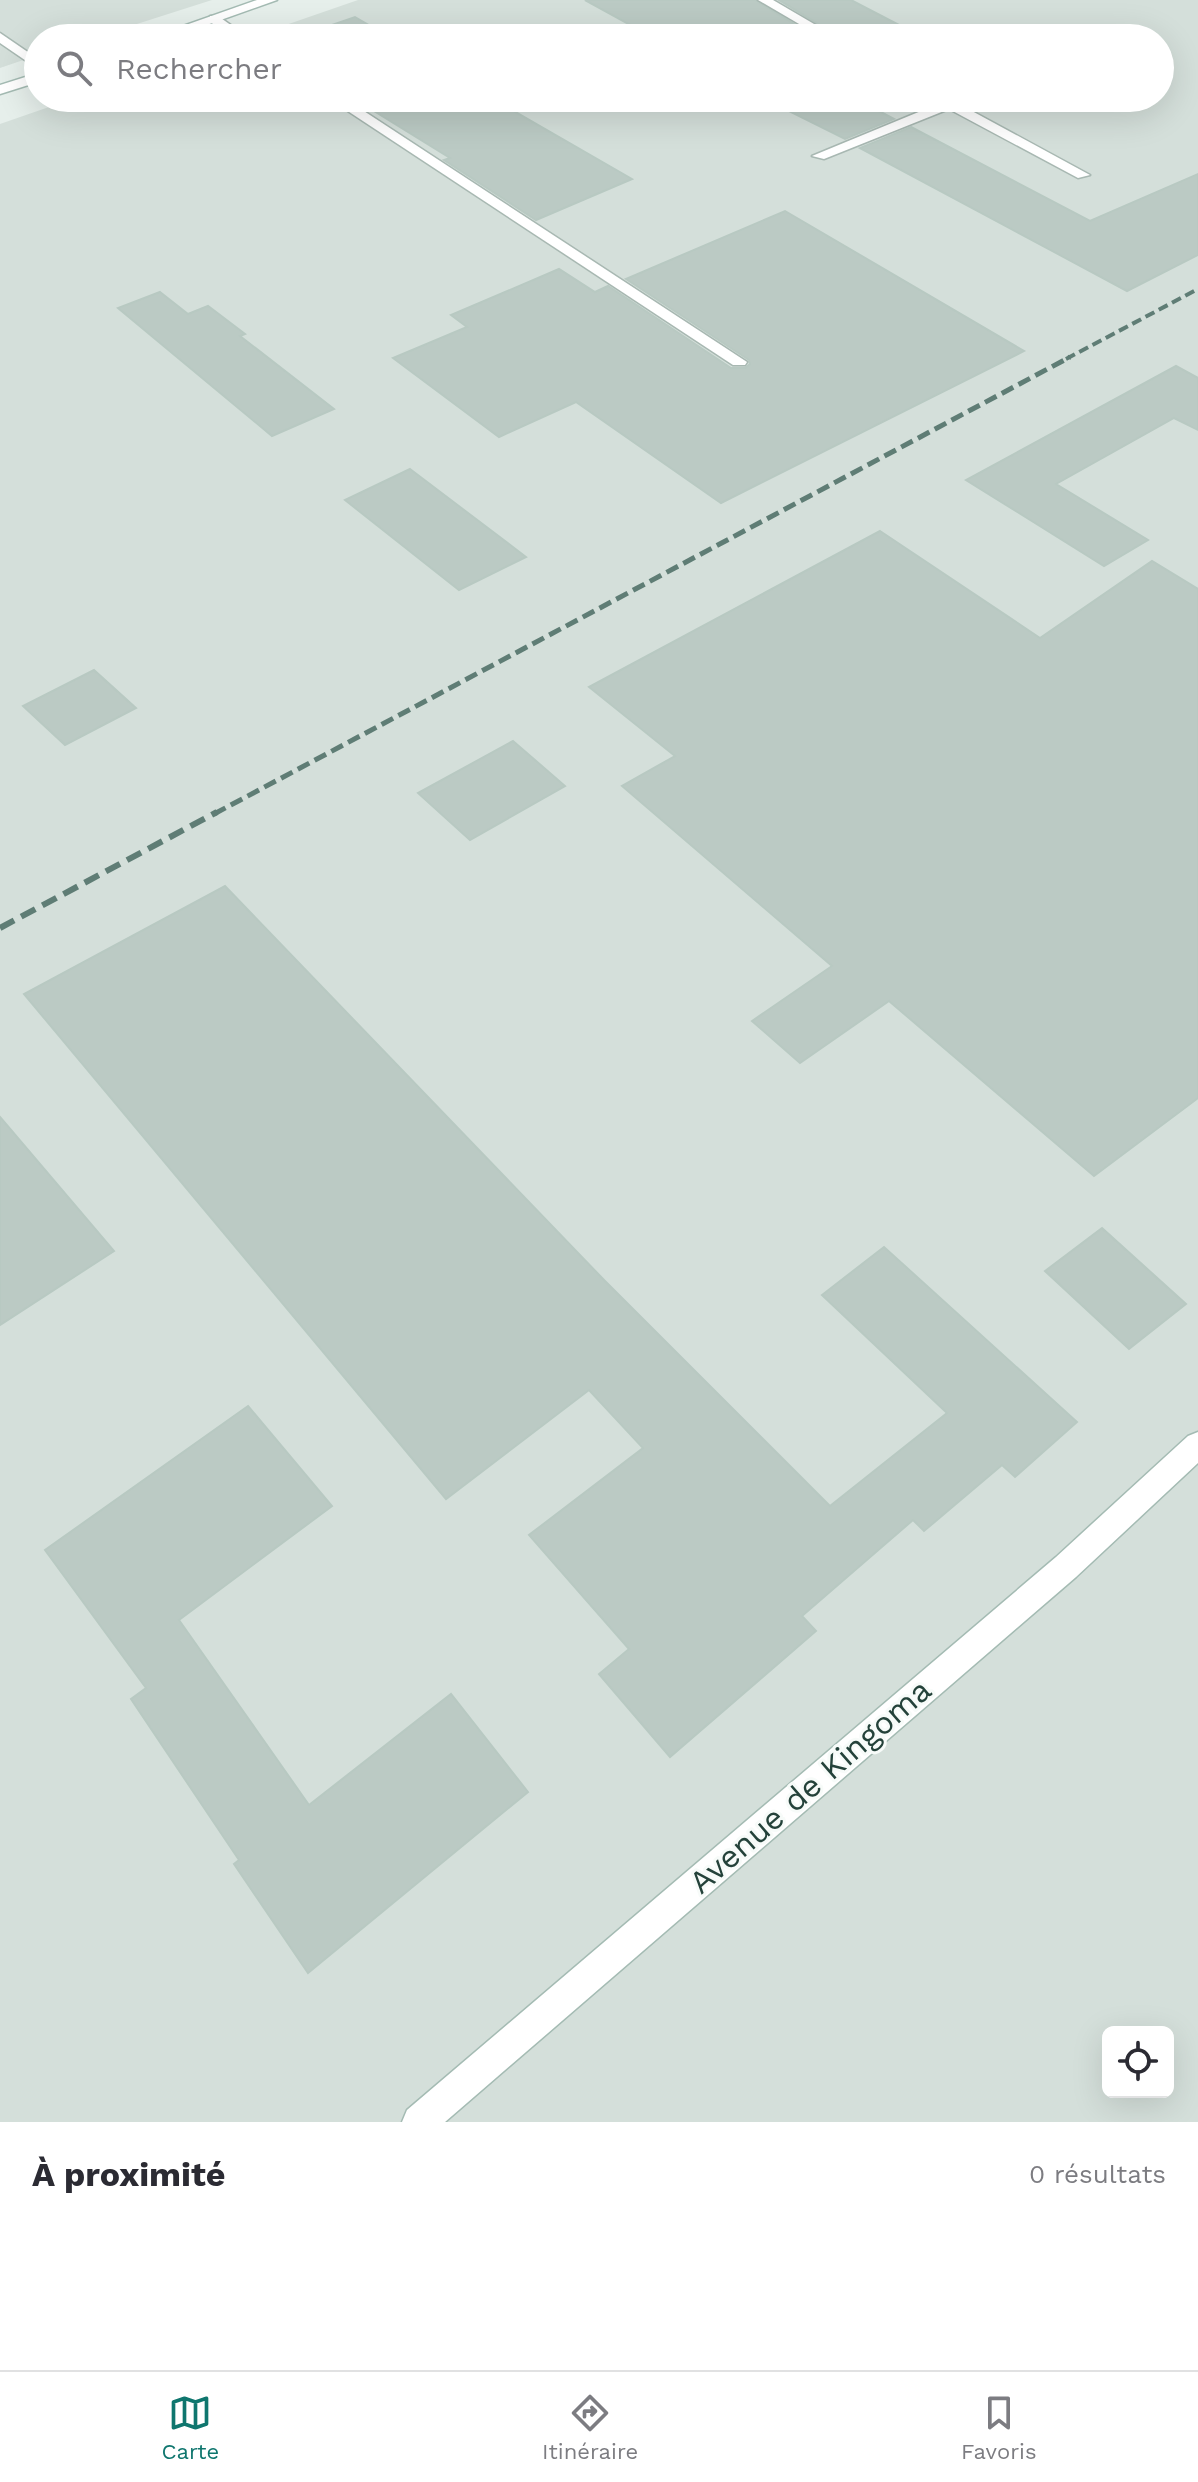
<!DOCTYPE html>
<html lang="fr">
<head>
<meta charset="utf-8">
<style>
  body { margin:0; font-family:"Work Sans",sans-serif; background:#f2f2f3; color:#2b2b33 }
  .controls { position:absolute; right:24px; bottom:24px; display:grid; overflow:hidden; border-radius:12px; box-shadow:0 8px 32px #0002 }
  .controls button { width:72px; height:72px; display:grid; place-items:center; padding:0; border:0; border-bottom:2px solid #e1e1e2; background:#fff; color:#2b2b33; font:40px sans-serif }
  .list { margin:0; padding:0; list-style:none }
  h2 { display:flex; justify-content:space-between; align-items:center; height:104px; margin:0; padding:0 32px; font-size:34px }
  h2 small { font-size:26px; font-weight:400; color:#7c7c81 }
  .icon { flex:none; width:44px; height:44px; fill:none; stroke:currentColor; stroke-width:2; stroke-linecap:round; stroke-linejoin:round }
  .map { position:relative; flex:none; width:1198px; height:2122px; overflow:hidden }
  .search { position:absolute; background:#fff; box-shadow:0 8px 32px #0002; left:24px; right:24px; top:24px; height:88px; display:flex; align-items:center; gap:20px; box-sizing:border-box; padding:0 28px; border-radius:44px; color:#7c7c81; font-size:30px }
  .sheet { height:248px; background:#fff }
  nav { display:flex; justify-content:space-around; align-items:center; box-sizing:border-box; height:112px; border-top:2px solid #e1e1e2; background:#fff; font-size:22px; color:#7c7c81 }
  nav a { display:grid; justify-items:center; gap:4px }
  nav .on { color:#0f766e }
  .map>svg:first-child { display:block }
</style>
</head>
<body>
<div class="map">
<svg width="1198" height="2122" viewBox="0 0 1198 2122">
  <rect width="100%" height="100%" fill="#e6efeb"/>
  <g fill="#d4dfda" fill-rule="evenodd">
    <polygon points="0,0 212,0 93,38 38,38 38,55 0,68"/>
    <path d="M358 0H1198V2122H0V124L75 98H1160V38H248ZM1108 2032H1168V2092H1108Z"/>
  </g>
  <g fill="#bbcac4" stroke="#b8c9c2" stroke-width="2">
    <polygon points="585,0 755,0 817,38 654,38"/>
    <polygon points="779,0 851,0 924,38 841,38"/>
    <polygon points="355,17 391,38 294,38"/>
    <polygon points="353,98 491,98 632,179 536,220 444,160 450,158"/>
    <polygon points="763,98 866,98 860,101 894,119 845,139"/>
    <polygon points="911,127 1090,221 1198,174 1198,255 1127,291 860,148"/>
    <polygon points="785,211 1024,351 721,503 576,402 499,437 393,358 467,327 451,315 559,269 595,292 608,286 731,368 745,368 750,364 749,360 626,279"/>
    <polygon points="160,292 188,314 208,306 245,334 240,336 334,409 272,436 118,308"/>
    <polygon points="1176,366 1198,378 1198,430 1174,418 1056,484 1148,540 1104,566 966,480"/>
    <polygon points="410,469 526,557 459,590 345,500"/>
    <polygon points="880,531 1040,638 1152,561 1198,589 1198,1098 1094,1176 889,1001 800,1063 752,1021 832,966 622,786 675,756 589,687"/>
    <polygon points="94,670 136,708 65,745 23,706"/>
    <polygon points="513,741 565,786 470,840 418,793"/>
    <polygon points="225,886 605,1281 830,1506 947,1413 822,1295 884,1247 1077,1422 1015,1477 1002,1465 924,1531 913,1520 802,1616 816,1631 670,1757 599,1674 629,1649 529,1535 643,1448 589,1390 446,1499 24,994"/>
    <polygon points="0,1117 114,1251 0,1325"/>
    <polygon points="1102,1228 1186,1304 1129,1349 1045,1271"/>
    <polygon points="248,1406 332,1506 179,1620 309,1805 451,1694 528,1792 308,1973 234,1864 239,1860 131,1699 146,1688 45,1550"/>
  </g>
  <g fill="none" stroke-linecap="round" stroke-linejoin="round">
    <defs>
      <g id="lane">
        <polygon points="758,0 773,0 838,38 823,38"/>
        <polygon points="210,16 218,16 249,38 234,38 210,22"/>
        <polygon points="0,33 38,59 38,69 0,43"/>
        <polygon points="328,98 344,98 747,362 745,365 733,365"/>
        <polygon points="931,98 948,98 1090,175 1078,178 949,109 824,159 812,156 938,104"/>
      </g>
      <g id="secondary">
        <polygon points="257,0 277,0 170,38 149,38"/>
        <polygon points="38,73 38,82 0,94 0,85"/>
        <polygon points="1198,1432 1198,1463 1076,1577 445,2122 402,2122 407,2110 1056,1557 1188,1436"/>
      </g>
    </defs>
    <use href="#lane" stroke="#a8b8b2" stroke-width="3"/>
    <use href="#secondary" stroke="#a4bbb3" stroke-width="3"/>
    <use href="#lane" fill="#fff" fill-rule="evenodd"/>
    <use href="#secondary" fill="#fff" fill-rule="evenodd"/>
    <polyline stroke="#5f7d75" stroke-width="4" stroke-dasharray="10 5" stroke-linecap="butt" points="1066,359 1198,289"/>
    <polyline stroke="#5f7d75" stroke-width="5" stroke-dasharray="13 6" stroke-linecap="butt" points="214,814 1070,357"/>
    <polyline stroke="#5f7d75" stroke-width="6" stroke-dasharray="16 8" stroke-linecap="butt" points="0,928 217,812"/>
  </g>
  <g text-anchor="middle" stroke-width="6" stroke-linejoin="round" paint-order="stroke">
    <g font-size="32" fill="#24423a" stroke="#f7fbf9">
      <text transform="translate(810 1786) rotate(-41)" y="11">Avenue de Kingoma</text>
    </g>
  </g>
</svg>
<div class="controls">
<button><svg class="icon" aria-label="locate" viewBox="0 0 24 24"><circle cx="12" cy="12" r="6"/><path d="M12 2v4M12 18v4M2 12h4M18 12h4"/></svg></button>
</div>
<div class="search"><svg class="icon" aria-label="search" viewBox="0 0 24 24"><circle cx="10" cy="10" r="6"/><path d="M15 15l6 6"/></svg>Rechercher</div>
</div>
<section class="sheet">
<h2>À proximité<small>0 résultats</small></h2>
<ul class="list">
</ul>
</section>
<nav>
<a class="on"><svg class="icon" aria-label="map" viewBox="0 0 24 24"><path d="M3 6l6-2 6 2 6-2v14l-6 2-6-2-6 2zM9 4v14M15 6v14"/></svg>Carte</a>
<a><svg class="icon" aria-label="directions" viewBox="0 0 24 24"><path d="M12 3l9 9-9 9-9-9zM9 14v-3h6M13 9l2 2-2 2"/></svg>Itinéraire</a>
<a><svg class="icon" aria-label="saved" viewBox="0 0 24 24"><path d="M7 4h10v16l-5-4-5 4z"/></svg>Favoris</a>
</nav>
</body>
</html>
